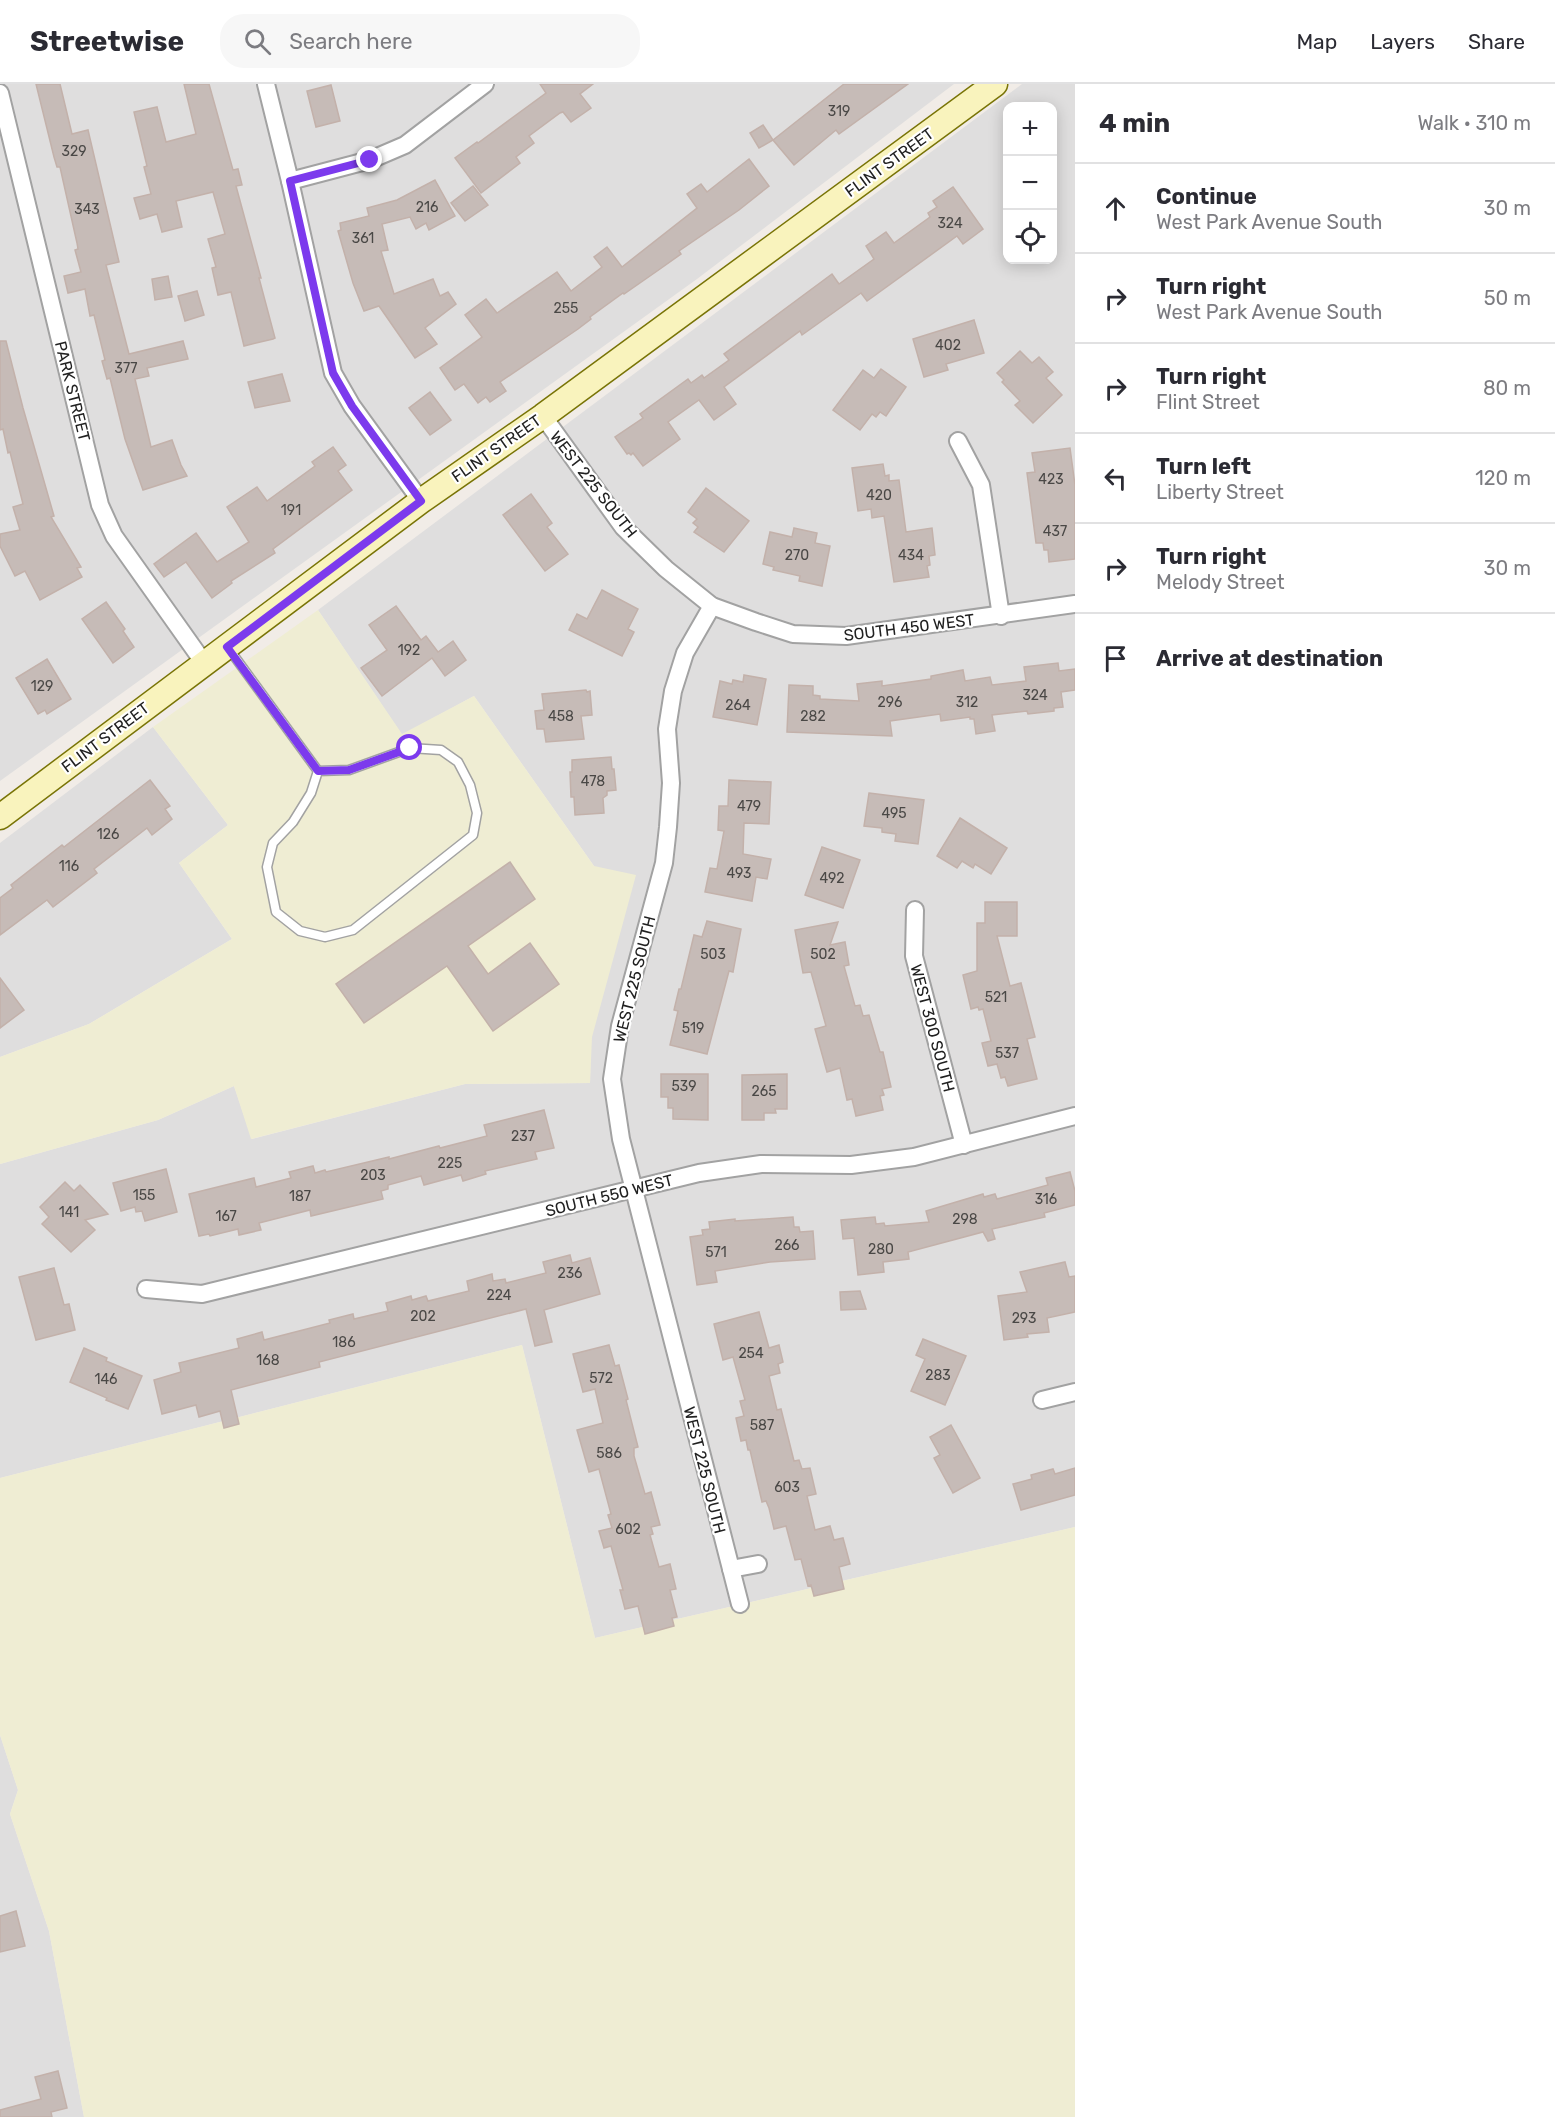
<!DOCTYPE html>
<html lang="en">
<head>
<meta charset="utf-8">
<style>
  body { margin:0; font-family:Rubik,sans-serif; background:#f7f7f7; color:#2b2b33 }
  .controls { position:absolute; right:18px; top:18px; display:grid; overflow:hidden; border-radius:12px; box-shadow:0 3px 15px #0003 }
  .controls button { width:54px; height:54px; display:grid; place-items:center; padding:0; border:0; border-bottom:2px solid #e1e1e2; background:#fff; color:#2b2b33; font:30px sans-serif }
  .stop { position:absolute; width:18px; height:18px; margin:-14px; border:4px solid #7c3aed; border-radius:50%; background:#fff }
  .stop.end { background:#7c3aed; border-color:#fff; box-shadow:0 2px 6px #0008 }
  .list { margin:0; padding:0; list-style:none }
  h2 { display:flex; justify-content:space-between; align-items:center; height:78px; margin:0; padding:0 24px; font-size:26px }
  h2 small { font-size:20px; font-weight:400; color:#7c7c81 }
  .list li { display:grid; grid-template-columns:39px 1fr auto; gap:18px; align-items:center; box-sizing:border-box; height:90px; padding:0 24px; border-top:2px solid #e1e1e2 }
  .list b { display:block; font-size:22px; white-space:nowrap }
  .list p { margin:0; font-size:20px; white-space:nowrap; color:#7c7c81 }
  .list em { font-size:20px; font-style:normal; color:#7c7c81 }
  .icon { flex:none; width:33px; height:33px; fill:none; stroke:currentColor; stroke-width:2; stroke-linecap:round; stroke-linejoin:round }
  .map { position:relative; flex:none; width:1075px; height:2033px; overflow:hidden }
  header { display:flex; align-items:center; gap:36px; box-sizing:border-box; height:84px; padding:0 30px; background:#fff; border-bottom:2px solid #e1e1e2 }
  header strong { font-size:28px }
  nav { display:flex; gap:33px; margin-inline-start:auto; font-size:21px }
  .search { width:420px; height:54px; background:#f7f7f7; display:flex; align-items:center; gap:15px; box-sizing:border-box; padding:0 21px; border-radius:24px; color:#7c7c81; font-size:22px }
  main { display:flex }
  aside { flex:1; background:#fff }
  .map>svg:first-child { display:block }
</style>
</head>
<body>
<header>
<strong>Streetwise</strong>
<div class="search"><svg class="icon" aria-label="search" viewBox="0 0 24 24"><circle cx="10" cy="10" r="6"/><path d="M15 15l6 6"/></svg>Search here</div>
<nav><a>Map</a><a>Layers</a><a>Share</a></nav>
</header>
<main>
<div class="map">
<svg width="1075" height="2033" viewBox="0 0 1075 2033">
  <rect width="100%" height="100%" fill="#f1ece7"/>
  <g fill="#dfdede" fill-rule="evenodd">
    <polygon points="0,0 954,0 697,195 0,697"/>
    <path d="M1022 0H1075V1443L595 1554 522 1261 0 1394V1080L158 1036 234 1002 252 1055 465 1000 590 999 594 782 474 612 402 651 318 526ZM1008 22H1052V176H1008Z"/>
    <polygon points="153,643 228,741 179,779 232,855 89,940 0,973 0,759"/>
    <polygon points="0,1651 18,1706 10,1730 49,1847 84,2033 0,2033"/>
  </g>
  <g fill="#efedd3">
    <polygon points="318,526 402,650 474,612 594,782 636,791 592,953 590,999 465,1000 251,1055 234,1002 158,1036 0,1080 0,973 89,940 232,855 179,779 228,741 153,643"/>
    <polygon points="522,1261 595,1554 1075,1443 1075,2033 84,2033 49,1847 10,1730 18,1706 0,1651 0,1394"/>
  </g>
  <g fill="#c6bbb7" stroke="#c3b1aa" stroke-width="1.5">
    <polygon points="36,0 60,0 72,50 88,46 119,178 106,181 129,270 183,257 188,275 147,284 149,292 135,295 151,363 172,356 181,381 187,392 143,406 125,355 110,294 107,295 102,277 105,276 94,231 90,232 85,205 68,209 64,192 81,188 75,166 78,165 77,159 60,83 57,83 54,73"/>
    <polygon points="184,0 209,0 233,86 238,85 242,101 236,102 261,194 259,194 275,254 273,255 244,262 231,208 218,211 212,184 216,183 208,155 225,150 213,108 176,117 182,143 162,148 157,130 140,135 134,114 151,110 144,83 147,82 134,28 157,23 166,58 196,50"/>
    <polygon points="540,0 593,0 580,10 591,24 571,38 563,28 560,29 529,52 534,59 516,73 520,79 481,109 455,74 477,58 478,59 546,9"/>
    <polygon points="844,0 908,0 839,50 836,46 794,81 773,56"/>
    <polygon points="331,1 340,37 316,43 307,7"/>
    <polygon points="763,41 773,56 759,64 750,49"/>
    <polygon points="749,75 769,102 739,126 679,167 681,170 660,185 624,210 623,209 590,233 591,235 578,245 500,298 506,307 490,318 486,313 478,319 464,300 455,306 440,284 482,253 465,231 486,215 497,229 557,188 571,207 602,183 594,173 607,163 622,183 697,124 687,110 701,100 707,108"/>
    <polygon points="435,96 455,132 429,146 426,139 416,145 410,133 382,140 388,166 381,167 394,210 433,195 440,212 448,208 456,220 425,244 437,260 415,274 379,222 364,227 353,199 338,147 341,146 340,139 369,132 367,124 397,116"/>
    <polygon points="473,102 488,121 465,137 451,119"/>
    <polygon points="953,103 983,145 963,160 957,152 867,217 861,209 802,251 800,247 724,303 736,320 714,336 699,316 668,338 680,355 643,382 633,369 631,371 629,369 627,370 615,353 643,334 640,330 688,295 691,299 702,291 704,294 729,276 724,270 832,190 839,200 874,175 866,162 886,148 894,159 930,133 928,129 937,123 933,117"/>
    <polygon points="168,192 172,213 155,216 152,195"/>
    <polygon points="197,207 204,231 185,237 178,212"/>
    <polygon points="974,236 984,269 946,280 948,286 924,293 913,255"/>
    <polygon points="0,257 6,257 23,324 54,432 51,433 81,483 77,484 82,493 40,516 25,487 15,492 0,462 0,450 20,446 13,423 23,420 10,368 8,369 3,345 0,346"/>
    <polygon points="1020,267 1032,279 1039,273 1053,288 1046,294 1062,311 1033,339 1015,321 1020,317 1002,298 1004,296 997,289"/>
    <polygon points="881,285 906,303 886,332 880,328 876,333 872,330 860,346 833,326 863,286 874,294"/>
    <polygon points="282,290 290,317 255,324 248,298"/>
    <polygon points="430,308 451,336 430,351 409,324"/>
    <polygon points="333,363 346,381 338,387 352,406 273,465 275,469 231,497 232,499 212,514 186,478 164,493 154,480 196,449 217,478 249,458 227,423 257,403 267,417 315,382 312,378"/>
    <polygon points="1070,364 1075,401 1075,475 1049,478 1048,466 1044,466 1043,459 1036,459 1027,389 1035,388 1032,369"/>
    <polygon points="883,380 885,392 889,391 889,397 899,396 906,448 932,444 935,471 929,472 930,481 927,482 929,493 894,498 884,432 872,434 871,425 858,427 852,384"/>
    <polygon points="706,404 749,437 724,468 694,448 698,443 693,439 697,435 688,428"/>
    <polygon points="531,410 552,439 547,443 568,470 545,487 503,431"/>
    <polygon points="794,444 817,449 815,459 830,462 822,502 799,497 800,492 773,486 774,483 763,480 770,448 792,453"/>
    <polygon points="602,506 638,525 628,545 634,548 622,572 569,546 577,530 587,535"/>
    <polygon points="106,518 125,545 123,547 134,563 113,579 82,535"/>
    <polygon points="396,522 421,556 426,552 438,568 453,557 466,576 445,592 432,574 382,612 361,584 387,566 369,541"/>
    <polygon points="47,575 71,615 47,630 45,626 38,630 16,594"/>
    <polygon points="1058,579 1059,587 1075,585 1075,606 1061,608 1063,623 1054,624 1054,627 1028,630 1027,627 992,631 995,647 976,650 974,635 970,635 970,633 941,637 940,630 890,637 892,652 787,648 789,601 813,602 813,611 820,612 820,615 859,617 857,600 882,597 882,602 931,595 931,592 963,586 965,597 990,593 992,601 1026,597 1024,583"/>
    <polygon points="744,591 766,595 757,641 713,633 720,597 732,600 733,596 743,598"/>
    <polygon points="586,606 587,608 590,607 592,631 581,632 584,655 546,658 544,645 537,645 535,627 544,626 542,610"/>
    <polygon points="611,673 612,685 614,685 616,706 607,707 607,711 603,714 604,729 575,731 574,713 571,713 570,688 572,688 572,676"/>
    <polygon points="150,696 170,722 165,725 172,735 152,751 147,744 94,785 97,789 53,823 47,816 0,851 0,814 13,804 11,801 62,761 64,763"/>
    <polygon points="729,696 771,698 769,740 744,739 743,770 771,775 767,795 756,793 752,817 705,808 710,784 717,785 724,747 718,746 719,722 728,722"/>
    <polygon points="869,709 924,716 918,760 895,757 896,750 882,748 882,744 864,742"/>
    <polygon points="960,734 1007,764 991,790 975,780 973,784 962,777 957,784 937,772"/>
    <polygon points="822,763 860,776 843,824 805,811"/>
    <polygon points="510,778 535,815 468,862 488,890 530,859 559,900 493,947 447,882 364,939 336,900"/>
    <polygon points="985,818 1017,818 1017,852 997,852 1010,902 1021,899 1035,953 1027,955 1037,995 1008,1002 1005,993 1001,994 997,980 988,982 982,959 991,957 983,925 979,926 978,923 971,925 963,891 977,887 977,839 985,839"/>
    <polygon points="707,837 741,845 733,888 729,887 707,970 670,961 678,927 674,926 679,905 681,905 694,851 702,853"/>
    <polygon points="838,838 830,861 845,858 849,881 844,882 855,922 860,921 863,932 869,931 880,968 883,968 891,1003 882,1005 884,1011 880,1012 883,1026 856,1032 852,1015 847,1016 840,984 827,988 815,945 826,942 811,888 803,889 795,846"/>
    <polygon points="0,894 24,926 0,944"/>
    <polygon points="661,990 708,990 708,1036 673,1035 673,1024 668,1024 668,1013 661,1013"/>
    <polygon points="787,990 787,1025 775,1025 776,1029 764,1029 764,1036 742,1036 742,991"/>
    <polygon points="544,1026 554,1064 535,1068 537,1075 485,1087 486,1090 463,1097 461,1091 424,1101 421,1092 388,1101 388,1105 381,1107 383,1115 311,1132 310,1126 259,1139 261,1146 239,1151 238,1145 210,1152 209,1150 199,1152 189,1110 254,1094 256,1103 291,1094 289,1088 313,1082 315,1089 325,1086 326,1088 389,1073 389,1075 439,1062 440,1064 487,1052 484,1041"/>
    <polygon points="166,1085 177,1128 145,1137 142,1127 136,1128 135,1123 121,1127 113,1099"/>
    <polygon points="1070,1088 1075,1107 1075,1121 1044,1129 1045,1133 992,1145 995,1155 988,1157 983,1148 908,1168 909,1175 883,1178 884,1188 858,1191 854,1154 843,1155 841,1136 875,1133 876,1140 884,1139 885,1142 929,1138 926,1127 983,1110 984,1113 995,1110 997,1115 1048,1101 1046,1094"/>
    <polygon points="65,1098 74,1107 80,1101 108,1130 85,1136 95,1146 71,1168 42,1140 49,1133 40,1123"/>
    <polygon points="793,1133 794,1143 799,1143 800,1148 813,1147 815,1175 770,1178 715,1187 717,1198 697,1201 690,1153 703,1151 702,1146 710,1145 709,1138 735,1135 735,1137"/>
    <polygon points="570,1171 572,1179 590,1174 600,1210 544,1226 552,1258 535,1262 526,1225 319,1278 320,1283 231,1306 239,1340 224,1344 220,1327 199,1333 196,1321 162,1330 154,1296 181,1288 179,1279 239,1264 237,1255 262,1248 264,1256 330,1239 329,1236 353,1230 354,1235 388,1227 386,1219 411,1212 412,1216 426,1212 428,1217 469,1207 467,1197 492,1190 493,1197 505,1195 506,1199 546,1189 543,1178"/>
    <polygon points="1065,1178 1069,1193 1075,1192 1075,1228 1047,1234 1049,1248 1027,1250 1028,1253 1004,1256 998,1212 1027,1208 1020,1188"/>
    <polygon points="54,1184 64,1221 69,1220 75,1246 36,1256 19,1193"/>
    <polygon points="860,1207 866,1225 841,1226 840,1208"/>
    <polygon points="759,1228 769,1264 779,1261 783,1278 778,1280 780,1289 769,1292 777,1326 781,1325 794,1377 799,1376 802,1385 810,1384 816,1410 807,1412 815,1446 830,1442 834,1456 843,1454 850,1480 839,1483 844,1505 814,1512 811,1501 808,1502 801,1475 795,1476 786,1442 774,1445 769,1424 766,1417 762,1418 750,1366 748,1366 746,1356 741,1357 736,1334 744,1332 740,1317 745,1316 733,1273 723,1276 714,1240"/>
    <polygon points="923,1255 966,1272 945,1321 911,1307 925,1275 916,1271"/>
    <polygon points="609,1261 615,1282 619,1281 628,1315 626,1316 638,1363 634,1364 634,1372 645,1410 651,1408 660,1441 651,1443 653,1450 650,1451 659,1483 670,1480 676,1505 670,1506 677,1533 672,1534 674,1542 645,1550 638,1522 625,1525 620,1506 623,1506 611,1462 604,1464 599,1447 612,1444 608,1431 611,1430 599,1385 589,1388 577,1346 603,1339 595,1305 583,1308 573,1270"/>
    <polygon points="84,1264 107,1274 106,1277 142,1292 128,1325 106,1316 107,1314 70,1298"/>
    <polygon points="951,1341 980,1394 953,1409 934,1374 940,1371 930,1353"/>
    <polygon points="1075,1384 1075,1411 1021,1426 1013,1400 1032,1395 1031,1391 1053,1385 1055,1390"/>
    <polygon points="16,1827 25,1862 0,1868 0,1832"/>
    <polygon points="58,1987 67,2024 51,2028 52,2033 0,2033 0,2026 41,2015 35,1993"/>
  </g>
  <g fill="none" stroke-linecap="round" stroke-linejoin="round">
    <defs>
      <polyline id="lane" points="229,565 318,687 311,709 293,738 273,759 267,783 276,828 300,847 325,853 353,846 473,751 477,729 470,701 458,678 441,666 410,664 349,686 318,687"/>
      <g id="street">
        <polyline points="266,0 290,97 333,289 352,322 421,417"/>
        <polyline points="0,9 100,421 114,452 204,579"/>
        <polyline points="290,97 370,76 405,61 485,0"/>
        <polyline points="543,332 623,443 666,485 712,522 756,538 793,550 846,552 1075,520"/>
        <polyline points="958,357 981,401 1001,532"/>
        <polyline points="712,522 685,569 673,607 667,645 671,699 668,743 664,779 620,942 612,995 621,1055 740,1520"/>
        <polyline points="915,826 914,872 964,1061"/>
        <polyline points="146,1205 202,1210 699,1089 761,1080 851,1081 914,1073 1075,1032"/>
        <polyline points="1042,1316 1075,1308"/>
        <polyline points="731,1485 758,1480"/>
      </g>
      <polyline id="secondary" points="0,733 421,417 543,332 995,0"/>
    </defs>
    <use href="#lane" stroke="#a2a2a2" stroke-width="11"/>
    <use href="#street" stroke="#a2a2a2" stroke-width="20"/>
    <use href="#secondary" stroke="#797406" stroke-width="27"/>
    <use href="#lane" stroke="#fff" stroke-width="8"/>
    <use href="#street" stroke="#fff" stroke-width="16"/>
    <use href="#secondary" stroke="#f9f3bd" stroke-width="24"/>
  </g>
  <g fill="none" stroke-linecap="round" stroke-linejoin="round">
    <polyline stroke="#7c3aed" stroke-width="8" points="370,76 290,97 333,289 352,322 421,417 227,563 318,687 349,686 410,664"/>
  </g>
  <g text-anchor="middle" stroke-width="4.5" stroke-linejoin="round" paint-order="stroke">
    <g font-size="14" fill="#4a4846">
      <text x="839" y="32">319</text>
      <text x="74" y="72">329</text>
      <text x="427" y="128">216</text>
      <text x="87" y="130">343</text>
      <text x="950" y="144">324</text>
      <text x="363" y="159">361</text>
      <text x="566" y="229">255</text>
      <text x="948" y="266">402</text>
      <text x="126" y="289">377</text>
      <text x="1051" y="400">423</text>
      <text x="879" y="416">420</text>
      <text x="291" y="431">191</text>
      <text x="1055" y="452">437</text>
      <text x="797" y="476">270</text>
      <text x="911" y="476">434</text>
      <text x="409" y="571">192</text>
      <text x="42" y="607">129</text>
      <text x="1035" y="616">324</text>
      <text x="890" y="623">296</text>
      <text x="967" y="623">312</text>
      <text x="738" y="626">264</text>
      <text x="561" y="637">458</text>
      <text x="813" y="637">282</text>
      <text x="593" y="702">478</text>
      <text x="749" y="727">479</text>
      <text x="894" y="734">495</text>
      <text x="108" y="755">126</text>
      <text x="69" y="787">116</text>
      <text x="739" y="794">493</text>
      <text x="832" y="799">492</text>
      <text x="713" y="875">503</text>
      <text x="823" y="875">502</text>
      <text x="996" y="918">521</text>
      <text x="693" y="949">519</text>
      <text x="1007" y="974">537</text>
      <text x="684" y="1007">539</text>
      <text x="764" y="1012">265</text>
      <text x="523" y="1057">237</text>
      <text x="450" y="1084">225</text>
      <text x="373" y="1096">203</text>
      <text x="144" y="1116">155</text>
      <text x="300" y="1117">187</text>
      <text x="1046" y="1120">316</text>
      <text x="69" y="1133">141</text>
      <text x="226" y="1137">167</text>
      <text x="965" y="1140">298</text>
      <text x="787" y="1166">266</text>
      <text x="881" y="1170">280</text>
      <text x="716" y="1173">571</text>
      <text x="570" y="1194">236</text>
      <text x="499" y="1216">224</text>
      <text x="423" y="1237">202</text>
      <text x="1024" y="1239">293</text>
      <text x="344" y="1263">186</text>
      <text x="751" y="1274">254</text>
      <text x="268" y="1281">168</text>
      <text x="938" y="1296">283</text>
      <text x="601" y="1299">572</text>
      <text x="106" y="1300">146</text>
      <text x="762" y="1346">587</text>
      <text x="609" y="1374">586</text>
      <text x="787" y="1408">603</text>
      <text x="628" y="1450">602</text>
    </g>
    <g font-size="16" fill="#212121" stroke="#fff">
      <text transform="translate(889 78) rotate(-36)" y="6">FLINT STREET</text>
      <text transform="translate(73 307) rotate(76)" y="6">PARK STREET</text>
      <text transform="translate(496 364) rotate(-35)" y="6">FLINT STREET</text>
      <text transform="translate(594 400) rotate(52)" y="6">WEST 225 SOUTH</text>
      <text transform="translate(909 543) rotate(-7)" y="6">SOUTH 450 WEST</text>
      <text transform="translate(105 653) rotate(-37)" y="6">FLINT STREET</text>
      <text transform="translate(634 895) rotate(-76)" y="6">WEST 225 SOUTH</text>
      <text transform="translate(933 944) rotate(75)" y="6">WEST 300 SOUTH</text>
      <text transform="translate(609 1111) rotate(-14)" y="6">SOUTH 550 WEST</text>
      <text transform="translate(705 1386) rotate(76)" y="6">WEST 225 SOUTH</text>
    </g>
  </g>
</svg>
<div class="controls">
<button>+</button>
<button>−</button>
<button><svg class="icon" aria-label="locate" viewBox="0 0 24 24"><circle cx="12" cy="12" r="6"/><path d="M12 2v4M12 18v4M2 12h4M18 12h4"/></svg></button>
</div>
<div class="stop" style="left:410px;top:664px"></div>
<div class="stop end" style="left:370px;top:76px"></div>
</div>
<aside>
<h2>4 min<small>Walk · 310 m</small></h2>
<ul class="list">
<li><svg class="icon" aria-label="ahead" viewBox="0 0 24 24"><path d="M12 20V5M6 11l6-6 6 6"/></svg><div><b>Continue</b><p>West Park Avenue South</p></div><em>30 m</em></li>
<li><svg class="icon" aria-label="right" viewBox="0 0 24 24"><path d="M7 20v-9h11M14 6l5 5-5 5"/></svg><div><b>Turn right</b><p>West Park Avenue South</p></div><em>50 m</em></li>
<li><svg class="icon" aria-label="right" viewBox="0 0 24 24"><path d="M7 20v-9h11M14 6l5 5-5 5"/></svg><div><b>Turn right</b><p>Flint Street</p></div><em>80 m</em></li>
<li><svg class="icon" aria-label="left" viewBox="0 0 24 24"><path d="M17 20v-9H6M10 6l-5 5 5 5"/></svg><div><b>Turn left</b><p>Liberty Street</p></div><em>120 m</em></li>
<li><svg class="icon" aria-label="right" viewBox="0 0 24 24"><path d="M7 20v-9h11M14 6l5 5-5 5"/></svg><div><b>Turn right</b><p>Melody Street</p></div><em>30 m</em></li>
<li><svg class="icon" aria-label="arrive" viewBox="0 0 24 24"><path d="M6 21V4h12l-3 4 3 4H6"/></svg><div><b>Arrive at destination</b></div></li>
</ul>
</aside>
</main>
</body>
</html>
